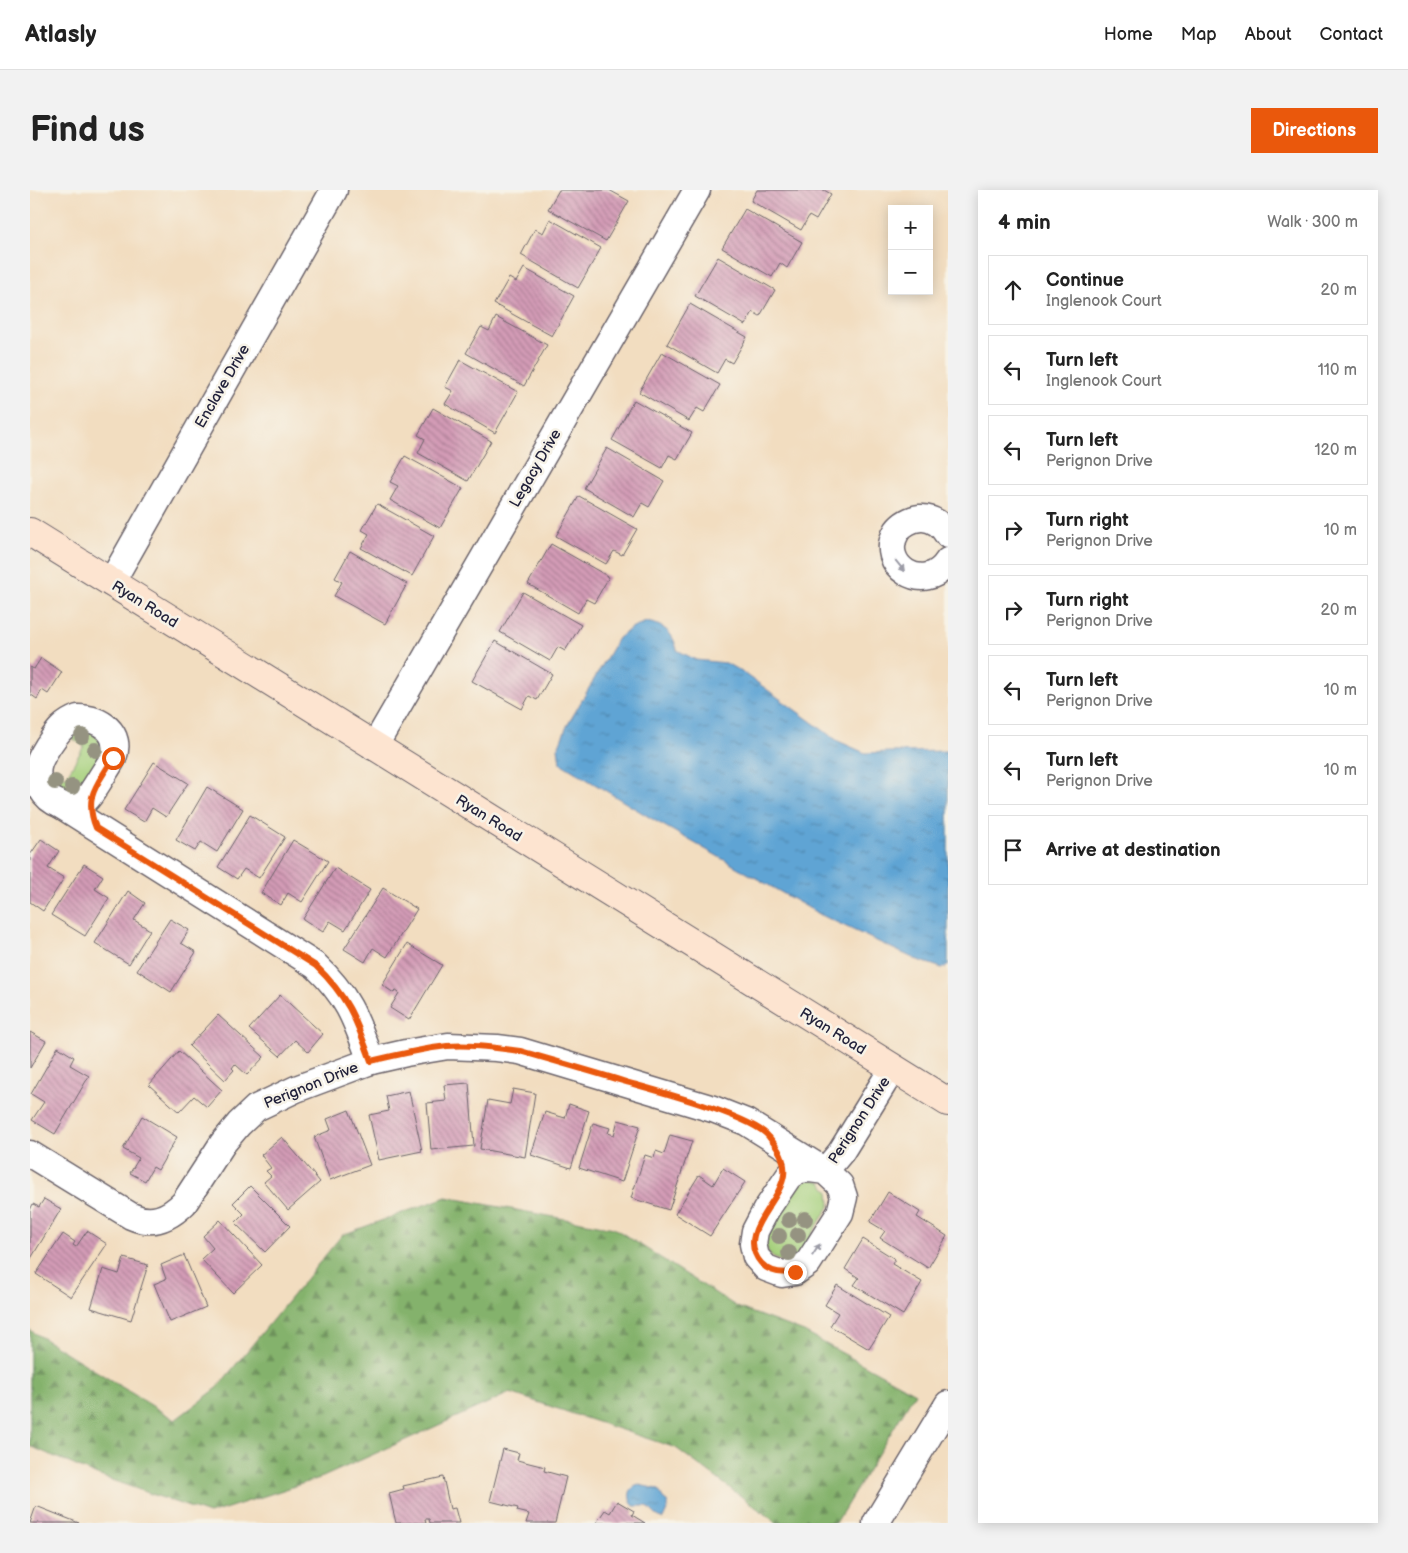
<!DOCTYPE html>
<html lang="en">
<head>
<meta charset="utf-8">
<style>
  body { margin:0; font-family:"Balsamiq Sans",sans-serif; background:#f2f2f2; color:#222 }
  .controls { position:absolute; right:15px; top:15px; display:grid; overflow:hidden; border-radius:0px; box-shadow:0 2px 12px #0003 }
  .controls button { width:45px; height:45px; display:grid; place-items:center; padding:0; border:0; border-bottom:1px solid #e0e0e0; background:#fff; color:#222; font:25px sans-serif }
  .stop { position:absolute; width:15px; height:15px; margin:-11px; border:4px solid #ea580c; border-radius:50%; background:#fff }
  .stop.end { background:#ea580c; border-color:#fff; box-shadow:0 1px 5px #0008 }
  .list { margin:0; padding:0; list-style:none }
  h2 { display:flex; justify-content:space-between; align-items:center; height:65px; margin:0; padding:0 20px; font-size:21px }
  h2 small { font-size:16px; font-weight:400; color:#767676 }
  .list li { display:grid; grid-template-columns:32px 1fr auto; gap:15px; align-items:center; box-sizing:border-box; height:70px; margin:0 10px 10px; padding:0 10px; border:1px solid #e0e0e0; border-radius:0px }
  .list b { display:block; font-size:19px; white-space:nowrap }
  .list p { margin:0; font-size:16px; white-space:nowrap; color:#767676 }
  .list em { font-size:16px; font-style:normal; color:#767676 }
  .icon { flex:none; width:28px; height:28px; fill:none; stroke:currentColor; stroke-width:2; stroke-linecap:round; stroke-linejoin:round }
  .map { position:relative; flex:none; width:918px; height:1333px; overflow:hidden; border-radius:0px }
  header { display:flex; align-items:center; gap:30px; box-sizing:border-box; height:70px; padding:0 25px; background:#fff; border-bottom:1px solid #e0e0e0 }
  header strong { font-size:24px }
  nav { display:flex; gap:28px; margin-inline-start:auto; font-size:18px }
  .intro { display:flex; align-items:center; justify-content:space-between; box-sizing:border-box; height:120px; padding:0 30px }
  h1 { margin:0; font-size:35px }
  .button { padding:12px 22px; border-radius:0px; background:#ea580c; color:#fff; font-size:18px; font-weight:700 }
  main { display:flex; gap:30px; padding:0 30px }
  aside { flex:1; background:#fff; border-radius:0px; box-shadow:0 2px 12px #0003 }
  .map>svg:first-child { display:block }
</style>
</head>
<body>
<header>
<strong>Atlasly</strong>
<nav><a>Home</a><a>Map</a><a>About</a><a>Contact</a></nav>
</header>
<div class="intro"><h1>Find us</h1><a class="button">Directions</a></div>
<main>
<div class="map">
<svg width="918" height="1333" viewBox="0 0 918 1333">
  <defs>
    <pattern id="forest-firs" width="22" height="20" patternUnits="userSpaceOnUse" patternTransform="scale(1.25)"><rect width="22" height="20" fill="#84b26c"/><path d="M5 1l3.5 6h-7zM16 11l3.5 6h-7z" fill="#6c905a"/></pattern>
    <pattern id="water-ripples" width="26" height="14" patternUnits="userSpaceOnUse" patternTransform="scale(1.25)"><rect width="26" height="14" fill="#5fa4d4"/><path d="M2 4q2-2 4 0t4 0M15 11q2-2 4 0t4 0" fill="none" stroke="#4e85ad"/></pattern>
    <pattern id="building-back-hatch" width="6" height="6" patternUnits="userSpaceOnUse" patternTransform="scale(1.25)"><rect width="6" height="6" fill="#d39bb6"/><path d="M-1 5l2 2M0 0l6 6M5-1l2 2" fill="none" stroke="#ab7e95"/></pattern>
  </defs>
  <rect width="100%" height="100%" fill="#f7f3e8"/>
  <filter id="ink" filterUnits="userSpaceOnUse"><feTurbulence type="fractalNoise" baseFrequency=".02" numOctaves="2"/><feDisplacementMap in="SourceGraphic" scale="10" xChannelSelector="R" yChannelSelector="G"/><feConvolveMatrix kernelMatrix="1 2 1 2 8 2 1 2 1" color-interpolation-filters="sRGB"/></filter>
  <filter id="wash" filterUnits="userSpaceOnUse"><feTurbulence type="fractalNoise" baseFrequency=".0096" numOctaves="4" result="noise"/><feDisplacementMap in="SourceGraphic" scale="20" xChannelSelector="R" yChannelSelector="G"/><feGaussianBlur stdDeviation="1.12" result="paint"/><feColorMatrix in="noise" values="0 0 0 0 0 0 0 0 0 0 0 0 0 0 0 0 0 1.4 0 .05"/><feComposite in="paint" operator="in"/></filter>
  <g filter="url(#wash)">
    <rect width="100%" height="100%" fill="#f2ddc0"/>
    <g fill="#a5d07c" stroke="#64795c">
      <polygon points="49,539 63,542 71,552 71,566 52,597 41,604 27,601 19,590 19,577 36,587 54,556 38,546"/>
      <path d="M779 989 791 992 799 1002 800 1015 767 1068C747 1075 737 1068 734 1048L767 995Z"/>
    </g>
    <polygon fill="url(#forest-firs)" stroke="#536a54" points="416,1007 584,1038 707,1117 774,1142 885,1203 806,1333 747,1333 646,1258 480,1203 293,1287 179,1324 67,1285 0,1256 0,1140 145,1230 186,1199 312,1045"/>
    <g fill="url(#water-ripples)" stroke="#406388">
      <path d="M616 432C634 435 643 442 647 460L666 470 696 473 717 485 808 551 835 563 859 562 918 561V776L912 778 885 769 791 725 624 630 530 573 528 558 537 536 588 448 603 437Z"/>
      <path d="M609 1295 628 1299 633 1308 638 1312V1318L633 1329 626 1325 617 1316H604C597 1309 598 1297 609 1295Z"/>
    </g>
    <g id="blocks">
      <g fill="url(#building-back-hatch)">
        <polygon points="529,0 579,0 599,11 576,51 518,19"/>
        <polygon points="727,0 794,0 801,4 786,30 779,26 771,40 721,11"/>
        <polygon points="715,19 772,52 757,78 750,73 742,87 692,58"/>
        <polygon points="520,29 571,58 548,98 491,65 505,39 513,43"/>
        <polygon points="688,67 745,100 730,126 723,122 715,135 665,106"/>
        <polygon points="494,78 544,106 522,146 464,114 479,88 486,92"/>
        <polygon points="660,114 717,147 702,173 695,169 687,183 637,154"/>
        <polygon points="466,127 517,155 494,196 436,163 451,137 459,141"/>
        <polygon points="632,162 690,195 674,222 667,218 659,231 609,202"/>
        <polygon points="430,170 488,202 465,243 415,214 423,201 415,197"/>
        <polygon points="604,210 662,243 647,269 639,265 632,278 582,250"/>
        <polygon points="403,218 461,251 438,291 388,263 395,249 388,245"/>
        <polygon points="577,258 634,291 619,317 612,313 604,327 554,298"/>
        <polygon points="375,266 433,298 410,338 360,310 368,296 360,292"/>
        <polygon points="549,306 607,339 592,365 584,361 576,374 526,346"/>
        <polygon points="347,314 404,346 382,386 331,358 339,344 332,340"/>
        <polygon points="521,354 579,387 564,413 556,409 548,423 498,394"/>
        <polygon points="320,361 377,394 355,434 304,406 312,392 305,388"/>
        <polygon points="493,402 551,435 535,461 528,457 520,471 470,442"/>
        <polygon points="465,451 522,484 507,510 499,506 492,519 442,491"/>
        <polygon points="11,468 32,482 18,504 12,500 7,509 0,504 0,477 4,479"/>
        <polygon points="124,572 158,593 136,627 122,618 114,632 94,620"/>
        <polygon points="177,597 213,619 187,662 171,652 165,661 146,650"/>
        <polygon points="220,625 255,647 229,688 214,679 207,689 188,677"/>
        <polygon points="11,649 29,661 18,678 34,688 13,721 0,712 0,665"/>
        <polygon points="263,650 298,671 272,712 258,703 251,715 231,703"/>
        <polygon points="54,674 73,686 65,699 79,708 55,746 21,725"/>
        <polygon points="305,678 340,700 315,740 300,731 293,742 273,729"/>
        <polygon points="353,698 387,719 357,767 343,758 335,772 314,759"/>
        <polygon points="98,701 115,713 104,730 120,740 99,774 65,753"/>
        <polygon points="140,729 159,740 151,753 166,762 141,802 107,780"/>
        <polygon points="377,754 412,775 379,830 360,818 369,803 365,800 364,803 352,795"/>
        <polygon points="250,805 293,844 278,862 265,850 250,866 219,839"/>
        <polygon points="188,825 234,867 217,885 205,874 202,878 204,880 195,890 159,856"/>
        <polygon points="0,842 16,851 0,878"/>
        <polygon points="28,857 44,867 40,875 59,886 25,944 2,930 14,912 1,904"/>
        <polygon points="149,861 192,900 177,917 164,906 149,922 119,895"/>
        <polygon points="439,893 444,956 401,960 397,913 416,911 414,895"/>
        <polygon points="483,899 505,903 495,967 450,959 458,910 480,914"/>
        <polygon points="379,901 392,961 349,970 339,925 359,921 356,906"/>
        <polygon points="539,914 559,921 541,978 501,965 515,922 535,928"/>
        <polygon points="319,920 340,975 300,990 284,947 301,940 297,929"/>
        <polygon points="112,926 147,947 128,980 123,977 115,991 100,983 109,968 93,959"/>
        <polygon points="588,930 610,936 592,992 549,978 563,933 580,938 578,943 584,945"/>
        <polygon points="640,945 662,951 639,1020 601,1008 615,965 624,968 626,961 634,964"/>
        <polygon points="252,947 290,992 258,1020 234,992 241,986 236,981 241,978 231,965"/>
        <polygon points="693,978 715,992 680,1046 645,1024 669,985 683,995"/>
        <polygon points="220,996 260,1036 235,1062 205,1033 214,1024 203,1013"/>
        <polygon points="858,1002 890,1022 887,1027 917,1046 898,1078 850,1048 855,1041 840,1032"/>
        <polygon points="14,1009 31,1019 0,1070 0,1020 3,1014 9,1017"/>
        <polygon points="190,1030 232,1075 203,1103 171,1069 183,1058 173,1046"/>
        <polygon points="57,1041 77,1054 41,1107 6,1084 33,1044 45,1052 43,1055 46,1057"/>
        <polygon points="833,1049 865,1069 862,1074 892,1092 873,1125 824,1095 829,1088 815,1079"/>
        <polygon points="154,1065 176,1117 140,1132 124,1094 136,1089 131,1075"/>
        <polygon points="94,1068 118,1075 101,1130 61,1118 73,1079 89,1084"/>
        <polygon points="807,1095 859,1127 839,1159 800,1136 808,1123 795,1115"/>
        <polygon points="473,1259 489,1263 487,1270 515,1277 514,1281 536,1287 525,1333 496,1333 499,1324 487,1321 488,1318 460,1311"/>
        <polygon points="413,1287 420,1319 425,1318 429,1333 400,1333 399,1329 395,1329 396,1333 366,1333 359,1303 374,1299 373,1296"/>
        <polygon points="587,1311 604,1321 602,1325 615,1333 566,1333 575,1320 580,1323"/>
        <polygon points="6,1316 49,1333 0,1333"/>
      </g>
    </g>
  </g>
  <g filter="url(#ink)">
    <use href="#blocks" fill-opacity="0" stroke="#6b636a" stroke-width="1"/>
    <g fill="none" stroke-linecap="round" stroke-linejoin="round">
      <defs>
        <g id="minor">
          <path d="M918 345C912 335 902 327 890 328 881 329 872 334 867 341 846 375 895 407 918 371"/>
          <polyline points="81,393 304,0"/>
          <path d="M48 528C70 528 93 543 83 568 79 576 73 584 69 591 63 600 57 613 46 616 42 618 36 616 31 615 14 609 3 591 9 573 11 567 15 561 18 556 27 543 32 534 48 528Z"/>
          <polyline points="344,557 667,0"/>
          <path d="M26 612 286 776C319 807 326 830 341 871"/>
          <path d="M0 964 101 1026C121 1035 138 1029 154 1013L193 953 209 934 226 918 266 899 341 871 376 863 418 856 467 858 490 861 683 919 716 932 795 981 810 995 814 1007 810 1023 778 1073 765 1082 752 1084 736 1078 726 1067 723 1054 725 1041 736 1020 759 986 769 980 780 979 795 981"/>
          <polyline points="795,981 811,962 863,878"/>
          <polyline points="846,1333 918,1214"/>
        </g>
        <polyline id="secondary" points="0,342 918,912"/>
      </defs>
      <use href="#minor" stroke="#6b636a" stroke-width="29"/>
      <use href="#secondary" stroke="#6b636a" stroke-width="30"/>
      <use href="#minor" stroke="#fff" stroke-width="26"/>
      <use href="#secondary" stroke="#fde4d0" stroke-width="28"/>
    </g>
    <g fill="#959381">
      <circle cx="52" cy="546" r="8"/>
      <circle cx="65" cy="560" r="8"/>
      <circle cx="25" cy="592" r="8"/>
      <circle cx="42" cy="597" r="8"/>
      <circle cx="775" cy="1029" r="8"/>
      <circle cx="759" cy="1030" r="8"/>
      <circle cx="768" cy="1045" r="8"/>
      <circle cx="749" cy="1046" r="8"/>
      <circle cx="759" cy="1063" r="8"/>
    </g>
    <defs><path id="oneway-solid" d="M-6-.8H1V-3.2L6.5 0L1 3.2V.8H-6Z" transform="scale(1.25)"/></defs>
    <g fill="#9c9ca7">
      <use href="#oneway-solid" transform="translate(870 376) rotate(51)"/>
      <use href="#oneway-solid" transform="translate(786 1060) rotate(-57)"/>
    </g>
  </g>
  <g fill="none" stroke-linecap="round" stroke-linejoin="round" filter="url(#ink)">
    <path stroke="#ea580c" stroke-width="6" d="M83 568C68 595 53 605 66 638L286 776C319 808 326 830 341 871 366 865 391 859 417 856 441 854 466 858 490 861 525 871 560 881 596 892 624 900 723 926 739 947 748 958 756 970 754 985 750 1014 705 1043 731 1073 740 1083 752 1084 765 1082"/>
  </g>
  <g text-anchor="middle" stroke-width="5" stroke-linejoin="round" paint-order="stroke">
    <g font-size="15" fill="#22223b" stroke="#f7f3e8">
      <text transform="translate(192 196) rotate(-60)" y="5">Enclave Drive</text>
      <text transform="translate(505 278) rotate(-60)" y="5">Legacy Drive</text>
      <text transform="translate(115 414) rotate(32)" y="5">Ryan Road</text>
      <text transform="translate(459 628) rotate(32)" y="5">Ryan Road</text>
      <text transform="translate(803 841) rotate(32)" y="5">Ryan Road</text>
      <text transform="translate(281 895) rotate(-22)" y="5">Perignon Drive</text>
      <text transform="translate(829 930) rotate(-57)" y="5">Perignon Drive</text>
    </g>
  </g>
</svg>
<div class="controls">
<button>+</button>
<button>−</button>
</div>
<div class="stop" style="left:83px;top:568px"></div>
<div class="stop end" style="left:765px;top:1082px"></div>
</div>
<aside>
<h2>4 min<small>Walk · 300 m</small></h2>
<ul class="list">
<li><svg class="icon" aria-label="ahead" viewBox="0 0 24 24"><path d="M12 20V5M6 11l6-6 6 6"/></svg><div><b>Continue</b><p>Inglenook Court</p></div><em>20 m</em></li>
<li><svg class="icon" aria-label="left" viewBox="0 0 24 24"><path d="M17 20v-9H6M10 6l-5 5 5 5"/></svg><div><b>Turn left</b><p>Inglenook Court</p></div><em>110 m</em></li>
<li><svg class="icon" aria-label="left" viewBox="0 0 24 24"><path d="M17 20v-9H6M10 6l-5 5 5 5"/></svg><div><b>Turn left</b><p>Perignon Drive</p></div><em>120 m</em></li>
<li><svg class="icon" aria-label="right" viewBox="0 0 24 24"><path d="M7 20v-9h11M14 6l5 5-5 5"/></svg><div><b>Turn right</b><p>Perignon Drive</p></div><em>10 m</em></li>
<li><svg class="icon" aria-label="right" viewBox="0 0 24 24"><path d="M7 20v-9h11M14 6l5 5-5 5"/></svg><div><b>Turn right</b><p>Perignon Drive</p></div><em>20 m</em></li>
<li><svg class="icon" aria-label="left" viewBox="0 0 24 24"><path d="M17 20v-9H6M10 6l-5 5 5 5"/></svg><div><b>Turn left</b><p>Perignon Drive</p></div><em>10 m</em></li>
<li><svg class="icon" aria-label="left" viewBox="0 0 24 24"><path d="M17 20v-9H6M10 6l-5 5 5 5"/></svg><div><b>Turn left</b><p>Perignon Drive</p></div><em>10 m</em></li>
<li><svg class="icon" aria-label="arrive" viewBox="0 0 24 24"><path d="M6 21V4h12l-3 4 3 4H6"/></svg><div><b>Arrive at destination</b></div></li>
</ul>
</aside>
</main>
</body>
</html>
